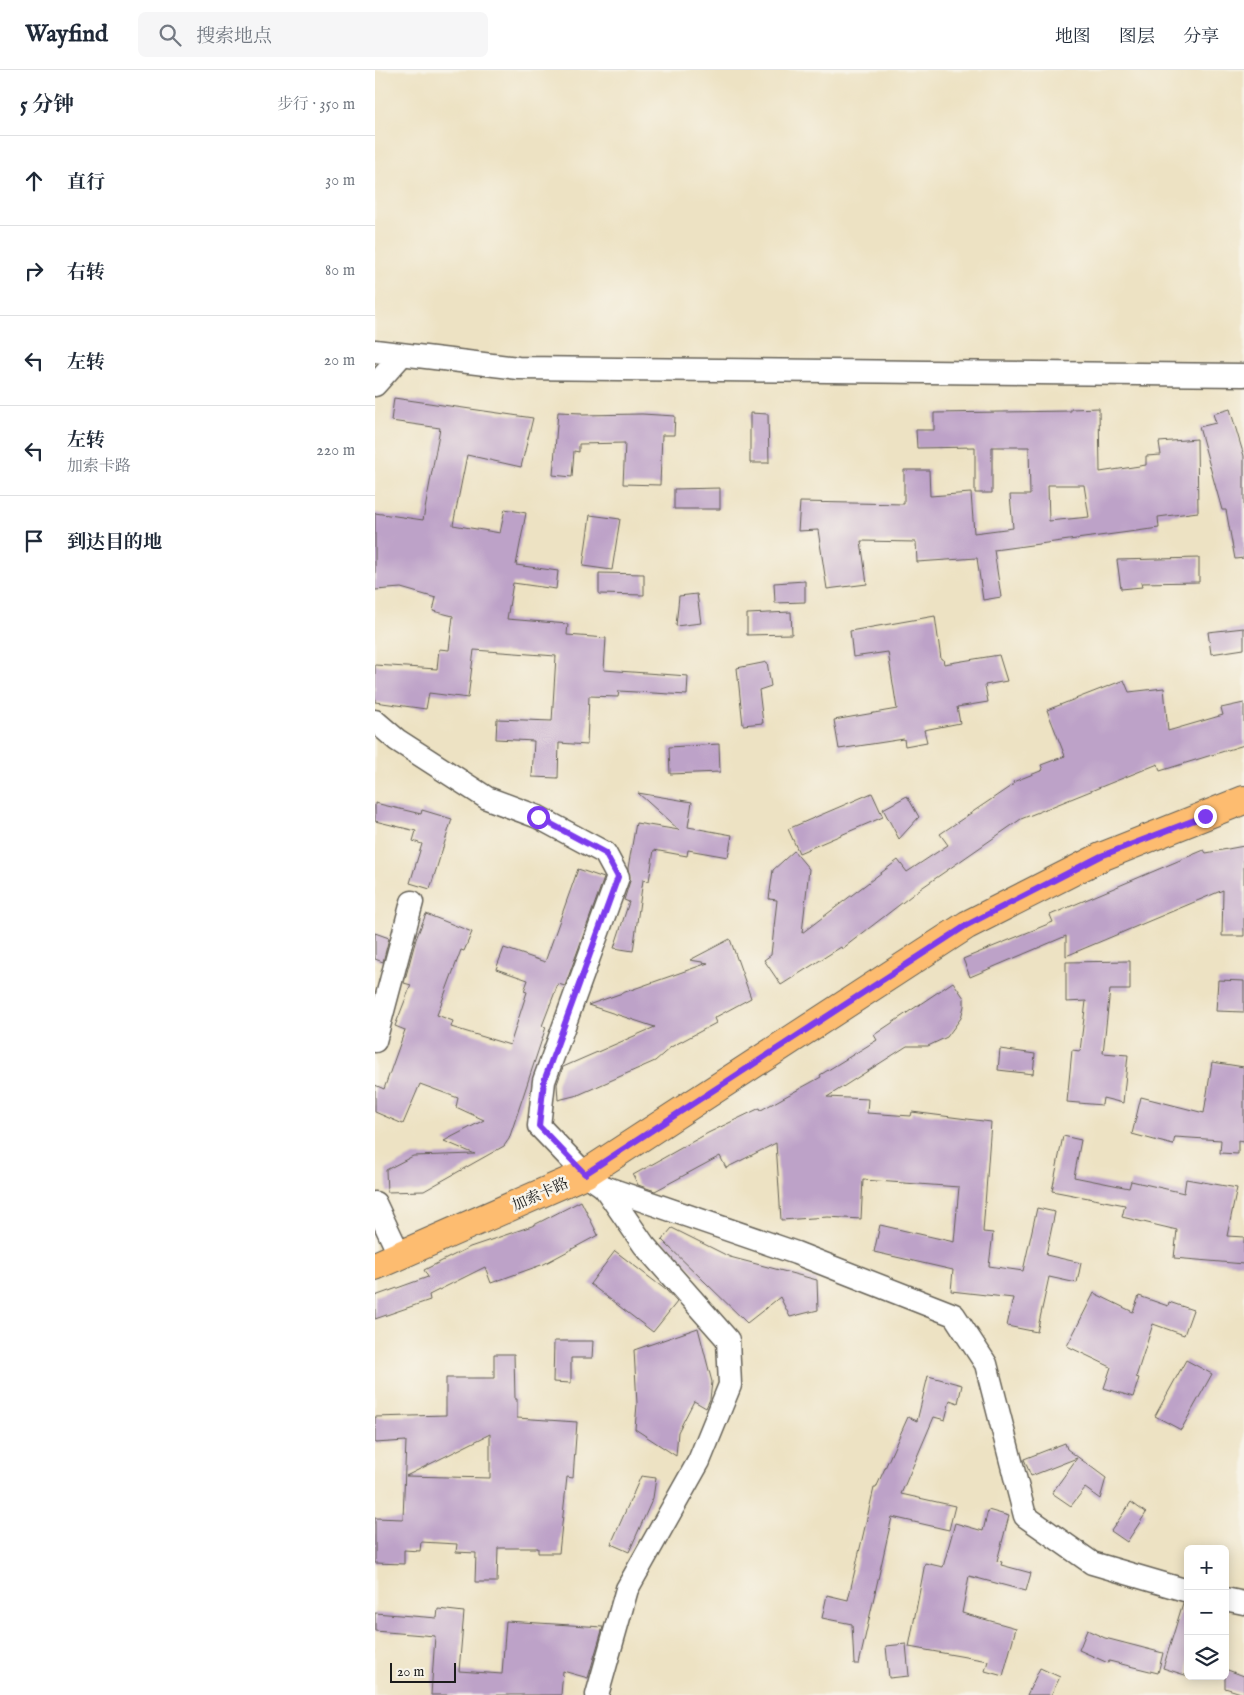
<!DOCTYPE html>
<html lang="zh">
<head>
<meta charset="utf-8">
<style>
  body { margin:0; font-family:"IM FELL English","Noto Serif SC",serif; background:#f6f6f7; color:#1f2937 }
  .controls { position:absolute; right:15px; bottom:15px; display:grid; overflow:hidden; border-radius:8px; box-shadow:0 2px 12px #0003 }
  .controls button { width:45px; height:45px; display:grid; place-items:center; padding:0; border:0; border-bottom:1px solid #e0e1e3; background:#fff; color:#1f2937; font:25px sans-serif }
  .scale { position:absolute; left:15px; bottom:12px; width:66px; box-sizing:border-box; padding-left:5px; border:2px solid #1c1c1c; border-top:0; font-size:14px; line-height:18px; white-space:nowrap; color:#1c1c1c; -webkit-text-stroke:4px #f7f3e8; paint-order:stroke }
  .stop { position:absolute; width:15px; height:15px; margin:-11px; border:4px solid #7c3aed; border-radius:50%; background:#fff }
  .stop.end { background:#7c3aed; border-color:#fff; box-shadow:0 1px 5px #0008 }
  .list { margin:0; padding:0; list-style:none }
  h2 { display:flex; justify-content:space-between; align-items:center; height:65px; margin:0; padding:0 20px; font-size:21px }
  h2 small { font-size:16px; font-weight:400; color:#747a83 }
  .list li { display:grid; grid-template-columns:32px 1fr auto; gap:15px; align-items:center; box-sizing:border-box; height:90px; padding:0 20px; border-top:1px solid #e0e1e3 }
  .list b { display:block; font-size:19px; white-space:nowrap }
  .list p { margin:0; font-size:16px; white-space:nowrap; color:#747a83 }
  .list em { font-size:16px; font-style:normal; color:#747a83 }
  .icon { flex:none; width:28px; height:28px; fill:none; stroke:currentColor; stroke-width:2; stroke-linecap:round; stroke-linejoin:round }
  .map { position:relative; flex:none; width:869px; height:1625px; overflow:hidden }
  header { display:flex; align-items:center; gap:30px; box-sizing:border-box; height:70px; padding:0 25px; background:#fff; border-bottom:1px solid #e0e1e3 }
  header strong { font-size:24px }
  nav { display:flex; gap:28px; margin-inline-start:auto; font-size:18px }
  .search { width:350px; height:45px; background:#f6f6f7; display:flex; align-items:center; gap:12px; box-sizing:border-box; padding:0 18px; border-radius:8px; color:#747a83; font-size:19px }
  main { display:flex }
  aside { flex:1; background:#fff }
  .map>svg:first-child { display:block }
</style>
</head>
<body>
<header>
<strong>Wayfind</strong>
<div class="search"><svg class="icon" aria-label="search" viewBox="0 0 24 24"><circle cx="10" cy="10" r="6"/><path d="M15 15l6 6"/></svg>搜索地点</div>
<nav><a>地图</a><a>图层</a><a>分享</a></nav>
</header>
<main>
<aside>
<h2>5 分钟<small>步行 · 350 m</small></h2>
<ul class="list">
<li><svg class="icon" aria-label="ahead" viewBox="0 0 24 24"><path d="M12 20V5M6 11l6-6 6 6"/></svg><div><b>直行</b></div><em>30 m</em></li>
<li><svg class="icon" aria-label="right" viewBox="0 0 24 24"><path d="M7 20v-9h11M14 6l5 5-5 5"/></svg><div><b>右转</b></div><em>80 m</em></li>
<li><svg class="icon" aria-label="left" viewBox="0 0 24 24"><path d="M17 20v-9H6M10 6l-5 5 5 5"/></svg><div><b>左转</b></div><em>20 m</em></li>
<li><svg class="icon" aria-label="left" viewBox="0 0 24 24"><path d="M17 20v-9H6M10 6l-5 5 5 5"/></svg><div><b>左转</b><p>加索卡路</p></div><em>220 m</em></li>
<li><svg class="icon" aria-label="arrive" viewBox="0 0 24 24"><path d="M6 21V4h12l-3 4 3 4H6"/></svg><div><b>到达目的地</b></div></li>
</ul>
</aside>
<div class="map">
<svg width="869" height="1625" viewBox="0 0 869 1625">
  <rect width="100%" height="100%" fill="#f7f3e8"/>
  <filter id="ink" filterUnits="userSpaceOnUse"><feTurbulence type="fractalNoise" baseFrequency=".02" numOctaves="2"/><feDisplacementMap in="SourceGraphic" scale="10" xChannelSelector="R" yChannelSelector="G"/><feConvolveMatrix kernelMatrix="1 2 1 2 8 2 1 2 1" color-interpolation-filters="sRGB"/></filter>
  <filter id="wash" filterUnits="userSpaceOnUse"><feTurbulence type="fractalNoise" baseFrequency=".0096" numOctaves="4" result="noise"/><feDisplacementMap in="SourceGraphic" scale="20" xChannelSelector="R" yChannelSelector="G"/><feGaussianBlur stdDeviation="1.12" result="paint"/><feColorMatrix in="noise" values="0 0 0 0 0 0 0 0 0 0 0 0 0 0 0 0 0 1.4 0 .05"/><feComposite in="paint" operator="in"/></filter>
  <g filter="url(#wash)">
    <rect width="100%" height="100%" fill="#ede2c3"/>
    <g id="blocks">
      <g fill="#bda2c8" fill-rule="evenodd">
        <polygon points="19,328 158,348 146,397 92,385 78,455 125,463 130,439 151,443 141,495 183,501 181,519 138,513 132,549 193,554 192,565 231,568 229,600 313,606 312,625 244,621 243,627 214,626 212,675 184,673 183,708 157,707 159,671 121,669 122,649 177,651 181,586 99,580 93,628 54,623 51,639 0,632 0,595 62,599 64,579 74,580 78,546 58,541 61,528 26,518 0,520 0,443 48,450 65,358 16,351"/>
        <path d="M724 338 725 402 771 395V386L786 385 784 372 822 369 823 442 783 447 784 458 619 480 626 527 608 530 602 488 542 492 541 472 486 471 492 514 452 519 443 460 423 461 425 432 529 434V400H554L555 426 596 423 599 463 638 458 635 425H655L654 377H617V423H600V377L542 378 541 360H559V343L696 341V339ZM673 415H709L714 447 674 451Z"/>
        <polygon points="855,339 869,386 869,488 860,489 851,440 847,440 824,357 841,353 838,344"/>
        <polygon points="183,342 207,343 207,345 267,344 300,346 299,365 287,365 285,415 248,414 250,373 204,374 204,382 199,381 197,407 178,405"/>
        <polygon points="375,343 393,344 394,393 375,393"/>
        <polygon points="345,418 345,439 299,439 299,419"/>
        <polygon points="215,445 245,449 237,500 208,496"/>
        <polygon points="824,488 824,512 766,513 767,517 746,519 742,490"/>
        <polygon points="224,503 269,504 269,525 224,524"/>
        <polygon points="430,511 430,532 400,533 399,513"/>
        <polygon points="322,524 326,553 301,556 304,526"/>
        <polygon points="416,542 417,564 372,565 372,544"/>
        <polygon points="560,546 566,589 568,589 569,594 624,585 632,611 610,615 613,632 582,637 585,653 549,660 552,672 530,676 529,669 464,679 459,650 522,639 513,582 478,587 475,561"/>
        <polygon points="869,558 869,579 836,584 833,562"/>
        <polygon points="392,592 396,616 384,620 388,653 368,655 362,598"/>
        <polygon points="749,610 754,622 789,618 793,661 848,645 846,638 869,633 869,675 785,701 783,694 646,749 545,819 467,879 466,877 406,915 389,890 396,885 402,830 394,829 398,800 419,781 434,799 427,863 523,790 532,802 573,775 565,764 639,714 638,712 668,700 666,695 690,686 672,640"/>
        <polygon points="344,674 345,702 295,704 294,677"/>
        <polygon points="263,723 317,732 313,757 357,765 353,787 313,780 312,786 279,780 274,811 268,810 258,881 239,878 254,832 249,830 255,811 253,798 261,753 304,760"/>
        <polygon points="497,723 508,747 424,783 413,759"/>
        <polygon points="532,726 544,747 524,769 508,739"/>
        <polygon points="0,733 46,744 47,740 77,749 55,819 35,813 47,774 38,771 41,761 0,751"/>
        <polygon points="869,776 869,866 847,866 848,820 691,886 691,866 595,907 588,889 678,852 675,845 829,780 831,783"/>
        <polygon points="203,799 229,808 190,916 183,914 167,956 171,957 134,1069 129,1076 49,1121 12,1122 11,1100 38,1086 100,1084 69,1071 109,1050 81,1037 83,1028 45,1014 28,1054 0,1042 0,1015 9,1019 30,960 20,956 36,915 29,913 41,869 51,844 97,862 89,881 86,880 62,945 78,951 76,957 135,975 152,922 149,921 153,910 121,899 129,878 170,892"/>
        <polygon points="0,863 14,868 8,892 0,889"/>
        <polygon points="355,869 376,928 339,948 341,953 296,977 280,991 203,1025 183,1030 182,1014 188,997 280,957 213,935 333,893 315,890"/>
        <polygon points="755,891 755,920 735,920 728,983 753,985 748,1033 728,1028 727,1035 692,1032 697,980 705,981 711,931 691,932 691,892"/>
        <polygon points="843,910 869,911 869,942 841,941"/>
        <polygon points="578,912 589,928 589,936 586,948 572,967 553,976 532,976 452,1027 493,1029 492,1043 536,1046 537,1042 616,1052 608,1162 618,1163 614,1196 648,1201 662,1138 680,1142 671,1185 706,1193 702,1213 674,1207 662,1262 632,1256 638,1228 576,1221 578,1200 499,1182 505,1155 579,1172 584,1117 488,1110 486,1149 453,1147 406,1150 401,1073 351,1098 345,1086 280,1121 263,1115 258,1105 333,1063 385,1038 386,1040 446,1007 445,1005 502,970 499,965"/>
        <polygon points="625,979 660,984 658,1004 623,1000"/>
        <polygon points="837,992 869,997 869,1071 863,1070 863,1084 845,1083 846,1070 800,1067 798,1075 757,1064 766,1027 829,1043"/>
        <polygon points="688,1066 706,1070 699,1107 754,1118 756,1111 809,1123 811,1109 862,1118 852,1166 869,1167 869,1194 799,1188 802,1160 747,1147 750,1135 677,1121"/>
        <polygon points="206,1131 223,1165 169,1194 116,1213 110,1197 54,1225 55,1230 0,1249 0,1226 53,1207 49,1200 95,1177 157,1156"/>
        <polygon points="297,1158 355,1187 442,1210 443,1240 415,1247 405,1227 372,1253 287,1170"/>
        <polygon points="240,1181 291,1220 302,1232 278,1262 215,1214"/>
        <polygon points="719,1223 758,1242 764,1226 793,1236 794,1232 818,1240 809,1265 778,1254 761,1307 764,1308 758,1327 729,1318 736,1297 692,1276"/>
        <polygon points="323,1258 337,1312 335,1329 331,1338 319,1331 303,1362 301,1386 260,1359 262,1334 259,1280"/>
        <polygon points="179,1271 218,1271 217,1288 196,1288 196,1313 178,1312"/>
        <path d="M119 1284H139L140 1329H142V1348L202 1352 198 1408 192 1407 184 1483H163V1478H123L122 1512H100L101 1483 81 1482 82 1474 46 1472 45 1481 29 1480V1494L0 1493V1448L28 1449 31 1371 0 1373V1347L71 1345V1308H119ZM115 1364V1408L31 1406Z"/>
        <polygon points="811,1290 837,1304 806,1360 780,1346"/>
        <polygon points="553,1306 587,1315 583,1333 575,1330 570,1350 559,1347 526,1424 580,1436 574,1460 517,1447 484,1594 479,1594 477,1554 447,1548 452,1525 473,1530 499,1418 501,1418 533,1347 542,1351"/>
        <polygon points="690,1373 692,1379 731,1408 725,1429 710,1418 696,1436 677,1423 702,1388 656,1406 649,1389"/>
        <polygon points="266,1406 281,1408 278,1428 254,1482 236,1474"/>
        <polygon points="756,1432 771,1443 752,1472 736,1461"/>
        <polygon points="613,1440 634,1446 622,1491 627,1492 626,1495 656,1503 651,1521 594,1506 587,1543 641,1558 628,1606 610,1601 613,1591 534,1577 550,1493 568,1497 580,1453 608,1461"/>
        <polygon points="808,1533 813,1534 813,1606 788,1598"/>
        <polygon points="63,1539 89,1542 84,1601 127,1604 131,1551 228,1557 213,1608 188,1601 186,1625 56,1625 60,1566 0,1561 0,1543 62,1548"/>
        <polygon points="712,1560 730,1568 788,1583 783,1603 734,1591 733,1593 704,1580"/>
        <polygon points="531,1574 534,1606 514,1608 511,1576"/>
        <polygon points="665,1598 685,1607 676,1625 652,1625"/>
        <polygon points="850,1599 869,1606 869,1624 850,1618"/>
      </g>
    </g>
  </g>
  <g filter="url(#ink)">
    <use href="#blocks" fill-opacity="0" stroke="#656156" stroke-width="1"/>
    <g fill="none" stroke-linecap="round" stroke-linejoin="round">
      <defs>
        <g id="minor">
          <polyline points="0,281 143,298 869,305"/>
          <polyline points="0,315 27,285"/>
          <polyline points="0,651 22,670 112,728 163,747 230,783 243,807 169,1011 164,1056 210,1104 229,1117 421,1183 579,1245 611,1294 650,1446 717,1493 813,1521"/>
          <polyline points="0,971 37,832"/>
          <polyline points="0,1133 25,1186"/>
          <polyline points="850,1529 869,1533"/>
          <polyline points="222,1625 252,1519 324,1391 355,1315 353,1270 269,1175 229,1117"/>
        </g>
        <polyline id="major" points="0,1196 210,1104 592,855 726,787 869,730"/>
      </defs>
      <use href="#minor" stroke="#656156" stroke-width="25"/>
      <use href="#major" stroke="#656156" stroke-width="30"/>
      <use href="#minor" stroke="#fff" stroke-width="22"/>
      <use href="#major" stroke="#fdbc70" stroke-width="28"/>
    </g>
  </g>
  <g fill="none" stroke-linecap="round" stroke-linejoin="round" filter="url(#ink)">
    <polyline stroke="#7c3aed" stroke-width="6" points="163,747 230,783 243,807 169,1011 164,1056 210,1104 592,855 726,786 830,746"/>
  </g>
  <g text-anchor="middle" stroke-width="5" stroke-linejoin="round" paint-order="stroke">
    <g font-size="15" fill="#1c1c1c" stroke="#f7f3e8">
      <text transform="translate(165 1124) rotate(-24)" y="5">加索卡路</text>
    </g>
  </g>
</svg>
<div class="controls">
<button>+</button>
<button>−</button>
<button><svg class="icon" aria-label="layers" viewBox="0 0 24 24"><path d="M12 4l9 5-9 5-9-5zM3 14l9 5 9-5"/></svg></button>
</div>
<div class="scale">20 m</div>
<div class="stop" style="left:163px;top:747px"></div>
<div class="stop end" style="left:830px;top:746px"></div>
</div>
</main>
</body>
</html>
